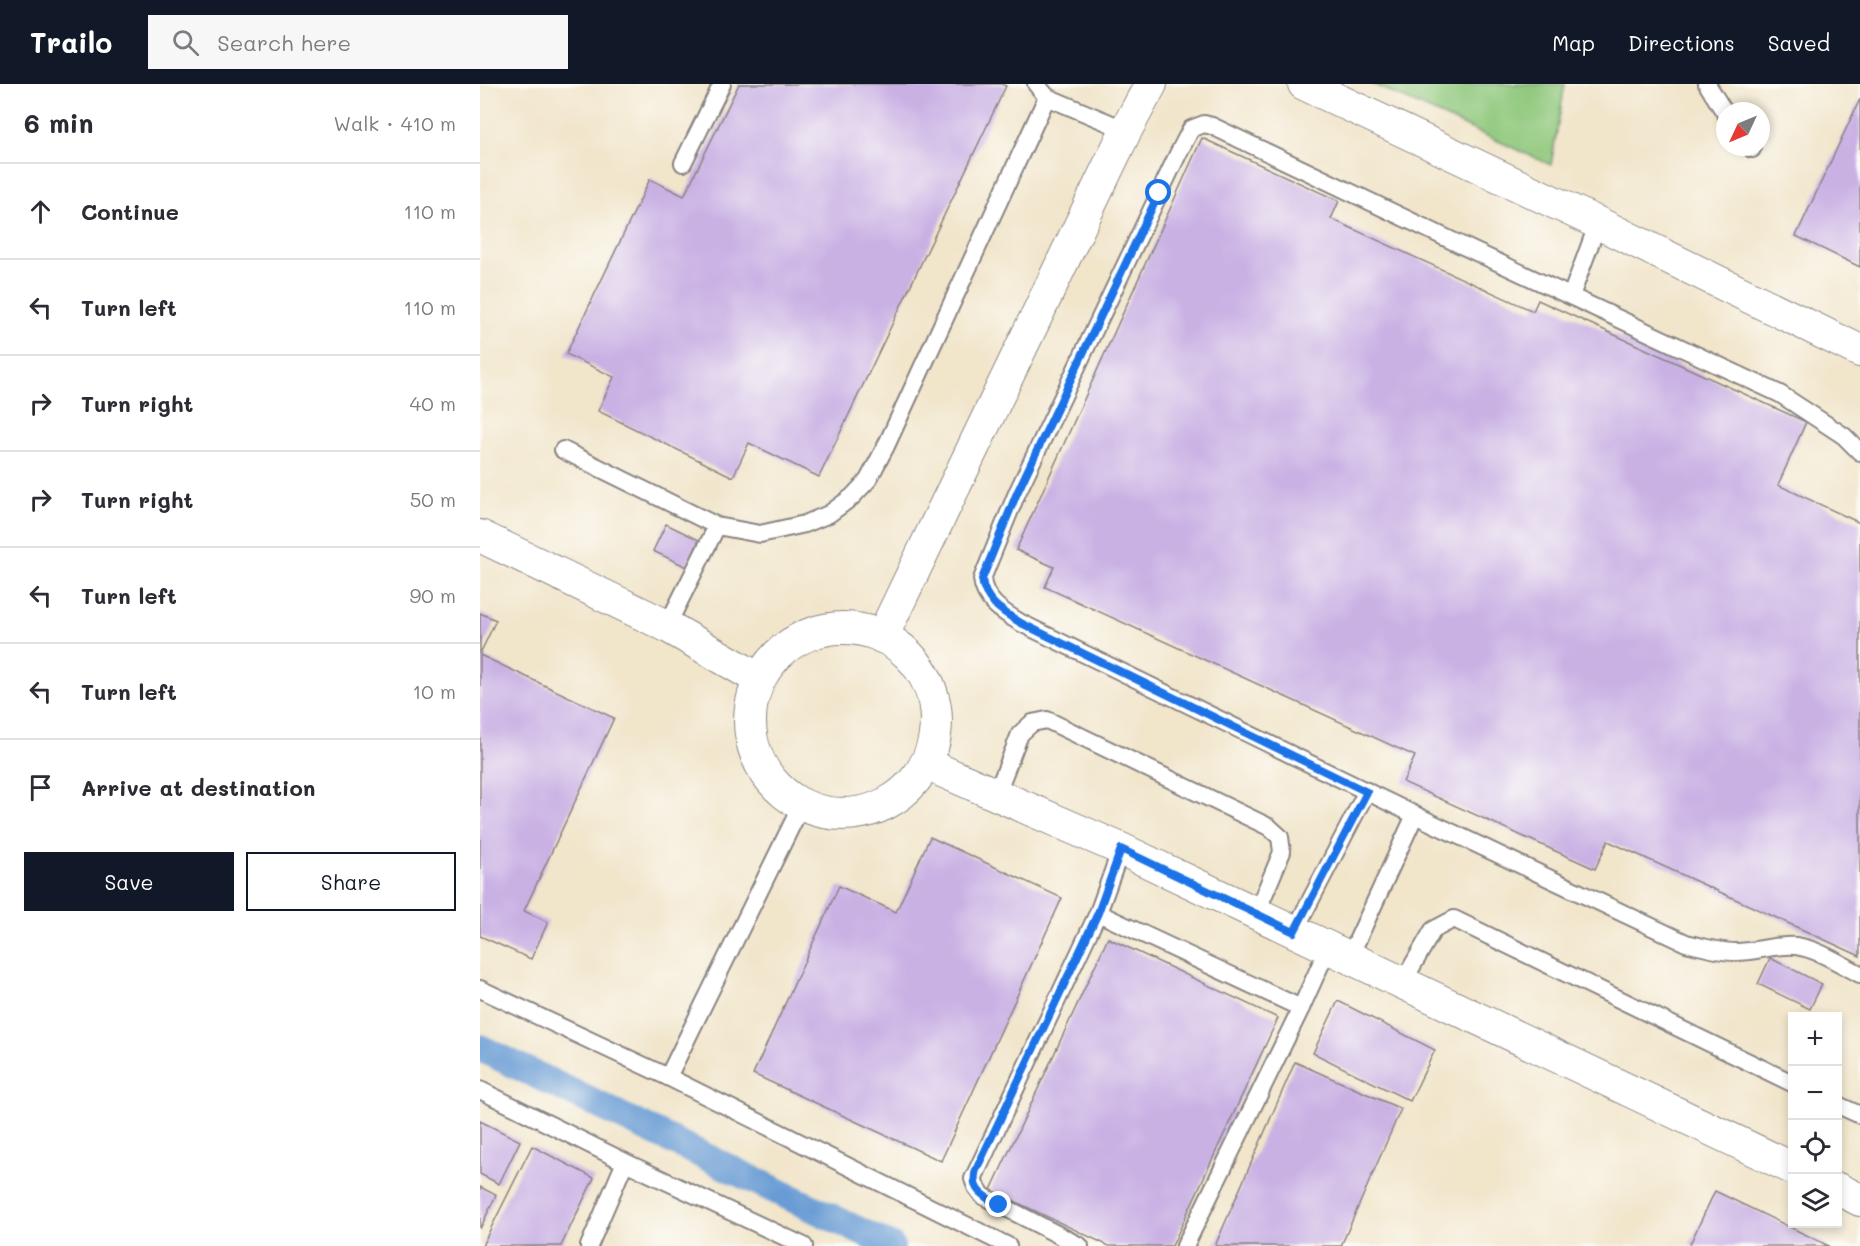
<!DOCTYPE html>
<html lang="en">
<head>
<meta charset="utf-8">
<style>
  body { margin:0; font-family:Mali,sans-serif; background:#f7f7f7; color:#2b2b33 }
  .controls { position:absolute; right:18px; bottom:18px; display:grid; overflow:hidden; border-radius:0px; box-shadow:0 3px 9px #0003 }
  .controls button { width:54px; height:54px; display:grid; place-items:center; padding:0; border:0; border-bottom:2px solid #e1e1e2; background:#fff; color:#2b2b33; font:30px sans-serif }
  .compass { position:absolute; left:1236px; top:18px; width:54px; height:54px; border-radius:50%; background:#fff; box-shadow:0 3px 9px #0003; rotate:226deg }
  .stop { position:absolute; width:18px; height:18px; margin:-14px; border:4px solid #1a73e8; border-radius:50%; background:#fff }
  .stop.end { background:#1a73e8; border-color:#fff; box-shadow:0 2px 6px #0008 }
  .list { margin:0; padding:0; list-style:none }
  h2 { display:flex; justify-content:space-between; align-items:center; height:78px; margin:0; padding:0 24px; font-size:26px }
  h2 small { font-size:20px; font-weight:400; color:#7c7c81 }
  .list li { display:grid; grid-template-columns:39px 1fr auto; gap:18px; align-items:center; box-sizing:border-box; height:96px; padding:0 24px; border-top:2px solid #e1e1e2 }
  .list b { display:block; font-size:22px; white-space:nowrap }
  .list em { font-size:20px; font-style:normal; color:#7c7c81 }
  .actions { display:flex; gap:12px; padding:18px 24px }
  .actions a { flex:1; padding:14px 0; border:2px solid #111827; border-radius:0px; text-align:center; font-size:21px; color:#111827 }
  .actions .main { background:#111827; color:#fff }
  .icon { flex:none; width:33px; height:33px; fill:none; stroke:currentColor; stroke-width:2; stroke-linecap:round; stroke-linejoin:round }
  .map { position:relative; flex:none; width:1380px; height:1162px; overflow:hidden }
  header { display:flex; align-items:center; gap:36px; box-sizing:border-box; height:84px; padding:0 30px; background:#111827; color:#fff }
  header strong { font-size:28px }
  nav { display:flex; gap:33px; margin-inline-start:auto; font-size:21px }
  .search { width:420px; height:54px; background:#f7f7f7; display:flex; align-items:center; gap:15px; box-sizing:border-box; padding:0 21px; border-radius:0px; color:#7c7c81; font-size:22px }
  main { display:flex }
  aside { flex:1; background:#fff }
  .map>svg:first-child { display:block }
</style>
</head>
<body>
<header>
<strong>Trailo</strong>
<div class="search"><svg class="icon" aria-label="search" viewBox="0 0 24 24"><circle cx="10" cy="10" r="6"/><path d="M15 15l6 6"/></svg>Search here</div>
<nav><a>Map</a><a>Directions</a><a>Saved</a></nav>
</header>
<main>
<aside>
<h2>6 min<small>Walk · 410 m</small></h2>
<ul class="list">
<li><svg class="icon" aria-label="ahead" viewBox="0 0 24 24"><path d="M12 20V5M6 11l6-6 6 6"/></svg><div><b>Continue</b></div><em>110 m</em></li>
<li><svg class="icon" aria-label="left" viewBox="0 0 24 24"><path d="M17 20v-9H6M10 6l-5 5 5 5"/></svg><div><b>Turn left</b></div><em>110 m</em></li>
<li><svg class="icon" aria-label="right" viewBox="0 0 24 24"><path d="M7 20v-9h11M14 6l5 5-5 5"/></svg><div><b>Turn right</b></div><em>40 m</em></li>
<li><svg class="icon" aria-label="right" viewBox="0 0 24 24"><path d="M7 20v-9h11M14 6l5 5-5 5"/></svg><div><b>Turn right</b></div><em>50 m</em></li>
<li><svg class="icon" aria-label="left" viewBox="0 0 24 24"><path d="M17 20v-9H6M10 6l-5 5 5 5"/></svg><div><b>Turn left</b></div><em>90 m</em></li>
<li><svg class="icon" aria-label="left" viewBox="0 0 24 24"><path d="M17 20v-9H6M10 6l-5 5 5 5"/></svg><div><b>Turn left</b></div><em>10 m</em></li>
<li><svg class="icon" aria-label="arrive" viewBox="0 0 24 24"><path d="M6 21V4h12l-3 4 3 4H6"/></svg><div><b>Arrive at destination</b></div></li>
</ul>
<div class="actions"><a class="main">Save</a><a>Share</a></div>
</aside>
<div class="map">
<svg width="1380" height="1162" viewBox="0 0 1380 1162">
  <rect width="100%" height="100%" fill="#fdfcf7"/>
  <filter id="ink" filterUnits="userSpaceOnUse"><feTurbulence type="fractalNoise" baseFrequency=".0167" numOctaves="2"/><feDisplacementMap in="SourceGraphic" scale="12" xChannelSelector="R" yChannelSelector="G"/><feConvolveMatrix kernelMatrix="1 2 1 2 8 2 1 2 1" color-interpolation-filters="sRGB"/></filter>
  <filter id="wash" filterUnits="userSpaceOnUse"><feTurbulence type="fractalNoise" baseFrequency=".008" numOctaves="4" result="noise"/><feDisplacementMap in="SourceGraphic" scale="24" xChannelSelector="R" yChannelSelector="G"/><feGaussianBlur stdDeviation="1.35" result="paint"/><feColorMatrix in="noise" values="0 0 0 0 0 0 0 0 0 0 0 0 0 0 0 0 0 1.4 0 .05"/><feComposite in="paint" operator="in"/></filter>
  <g filter="url(#wash)">
    <rect width="100%" height="100%" fill="#f1e5ca"/>
    <polygon fill="#8ec77a" stroke="#58745a" stroke-width="1.5" points="892,0 1085,0 1071,81"/>
    <g fill="none" stroke-linecap="round" stroke-linejoin="round">
      <polyline stroke="#699cd4" stroke-width="28" points="0,964 411,1162"/>
    </g>
    <g id="blocks">
      <g fill="#c9b1e4">
        <polygon points="259,0 521,0 526,2 339,393 269,359 253,393 118,327 134,293 86,270 170,95 204,112"/>
        <polygon points="1380,15 1380,183 1316,152"/>
        <polygon points="722,54 859,117 851,135 1053,227 1058,216 1326,338 1298,401 1380,439 1380,872 1128,757 1115,785 923,698 935,672 565,503 574,483 536,466"/>
        <polygon points="186,440 219,456 207,483 173,467"/>
        <polygon points="0,529 16,536 0,570"/>
        <polygon points="0,571 134,634 44,827 68,838 51,875 0,852"/>
        <polygon points="450,753 582,814 461,1077 273,990 359,802 416,828"/>
        <polygon points="628,854 798,934 692,1162 629,1162 511,1106"/>
        <polygon points="1290,874 1342,900 1330,925 1278,900"/>
        <polygon points="858,917 955,966 930,1017 833,969"/>
        <polygon points="815,978 921,1025 861,1162 735,1162"/>
        <polygon points="0,1037 40,1057 19,1100 0,1090"/>
        <polygon points="52,1062 114,1094 81,1162 2,1162"/>
        <polygon points="0,1103 16,1111 0,1145"/>
        <polygon points="1235,1107 1349,1162 1209,1162"/>
      </g>
    </g>
  </g>
  <g filter="url(#ink)">
    <use href="#blocks" fill-opacity="0" stroke="#8a8482" stroke-width="1.5"/>
    <g fill="none" stroke-linecap="round" stroke-linejoin="round">
      <defs>
        <g id="service">
          <polyline points="556,0 567,13 646,46"/>
          <polyline points="1227,0 1245,29"/>
          <polyline points="1271,63 1272,65"/>
          <polyline points="203,79 242,0"/>
          <polyline points="1091,212 1118,139"/>
          <polyline points="83,366 237,442 280,450 325,440 349,430 372,413 388,396 406,362 567,13"/>
          <path d="M1380 368 1364 352 1300 310 983 162 732 42 724 40 711 45 698 70 537 409 502 495C504 517 523 528 541 539L935 731 1206 859C1223 863 1239 868 1256 868 1276 868 1296 860 1316 862 1338 865 1360 880 1380 890"/>
          <polyline points="187,542 237,442"/>
          <polyline points="516,711 540,650 552,639 567,636 789,743 800,753 802,768 776,830"/>
          <polyline points="322,720 188,993 528,1162"/>
          <polyline points="618,829 821,924"/>
          <polyline points="814,848 887,707"/>
          <polyline points="870,872 935,731"/>
          <polyline points="923,898 953,846 974,835 1312,999"/>
          <polyline points="0,905 188,993"/>
          <polyline points="0,1006 145,1078 324,1162"/>
          <polyline points="1358,1021 1380,1031"/>
          <polyline points="109,1162 145,1078"/>
          <polyline points="600,1162 503,1112 496,1103 493,1095 618,829 641,765"/>
          <polyline points="705,1162 821,924 848,864"/>
        </g>
        <g id="minor">
          <polyline points="824,0 1118,139 1380,267"/>
          <polyline points="0,452 187,542 279,595"/>
          <circle cx="363" cy="637" r="93"/>
          <polyline points="402,553 646,46 671,0"/>
          <polyline points="446,680 641,765 1312,1084"/>
          <polyline points="1358,1105 1380,1116"/>
        </g>
      </defs>
      <use href="#service" stroke="#8a8482" stroke-width="20"/>
      <use href="#minor" stroke="#8a8482" stroke-width="34"/>
      <use href="#service" stroke="#fff" stroke-width="16"/>
      <use href="#minor" stroke="#fff" stroke-width="32"/>
    </g>
  </g>
  <g fill="none" stroke-linecap="round" stroke-linejoin="round" filter="url(#ink)">
    <path stroke="#1a73e8" stroke-width="8" d="M519 1121C503 1112 490 1106 496 1086L618 829 641 765 814 848 887 708 541 539C523 528 504 517 502 495L537 409 679 109"/>
  </g>
</svg>
<div class="controls">
<button>+</button>
<button>−</button>
<button><svg class="icon" aria-label="locate" viewBox="0 0 24 24"><circle cx="12" cy="12" r="6"/><path d="M12 2v4M12 18v4M2 12h4M18 12h4"/></svg></button>
<button><svg class="icon" aria-label="layers" viewBox="0 0 24 24"><path d="M12 4l9 5-9 5-9-5zM3 14l9 5 9-5"/></svg></button>
</div>
<svg class="compass" viewBox="-18 -18 36 36"><path d="M0-13l5 13h-10z" fill="#e53935"/><path d="M0 13l5-13h-10z" fill="#7c7c81"/></svg>
<div class="stop" style="left:679px;top:109px"></div>
<div class="stop end" style="left:519px;top:1121px"></div>
</div>
</main>
</body>
</html>
